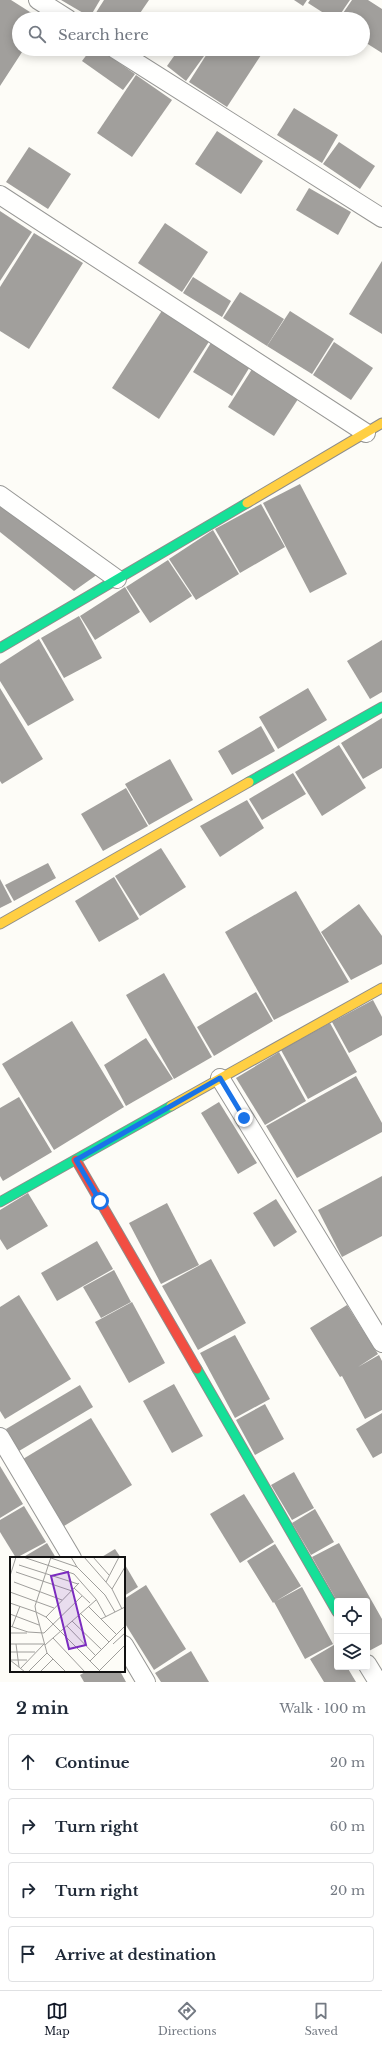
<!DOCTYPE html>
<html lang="en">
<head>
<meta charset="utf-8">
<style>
  body { margin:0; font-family:"Libre Baskerville",serif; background:#f2f2f3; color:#1f2937 }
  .controls { position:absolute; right:12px; bottom:12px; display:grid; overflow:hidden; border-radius:4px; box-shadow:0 2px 10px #0003 }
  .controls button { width:36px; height:36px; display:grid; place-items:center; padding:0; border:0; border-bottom:1px solid #e0e1e3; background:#fff; color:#1f2937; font:20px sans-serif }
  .stop { position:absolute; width:12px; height:12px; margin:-9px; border:3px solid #1a73e8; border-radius:50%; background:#fff }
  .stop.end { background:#1a73e8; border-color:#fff; box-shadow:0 1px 4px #0008 }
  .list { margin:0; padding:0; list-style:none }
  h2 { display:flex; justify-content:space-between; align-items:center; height:52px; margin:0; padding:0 16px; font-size:17px }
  h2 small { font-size:13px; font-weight:400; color:#747a83 }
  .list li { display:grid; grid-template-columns:26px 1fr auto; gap:12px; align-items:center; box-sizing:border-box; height:56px; margin:0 8px 8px; padding:0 8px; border:1px solid #e0e1e3; border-radius:4px }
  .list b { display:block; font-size:15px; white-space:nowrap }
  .list em { font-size:13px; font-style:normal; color:#747a83 }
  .icon { flex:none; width:22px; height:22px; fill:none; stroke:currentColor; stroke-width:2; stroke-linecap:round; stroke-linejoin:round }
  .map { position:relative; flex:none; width:382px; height:1682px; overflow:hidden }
  .search { position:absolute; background:#fff; box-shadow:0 2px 10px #0003; left:12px; right:12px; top:12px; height:44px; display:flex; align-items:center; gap:10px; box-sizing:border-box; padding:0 14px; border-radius:22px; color:#747a83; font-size:15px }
  .sheet { height:308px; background:#fff }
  nav { display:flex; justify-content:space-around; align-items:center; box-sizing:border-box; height:56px; border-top:1px solid #e0e1e3; background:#fff; font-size:11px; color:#747a83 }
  nav a { display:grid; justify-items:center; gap:2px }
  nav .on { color:#111827 }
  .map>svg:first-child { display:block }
</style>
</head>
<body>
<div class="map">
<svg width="382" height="1682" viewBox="0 0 382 1682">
  <rect width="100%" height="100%" fill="#fdfcf7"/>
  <g fill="#a19f9c">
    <polygon points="0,0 11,0 41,19 19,19 19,49 24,49 0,86"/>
    <polygon points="61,0 100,0 90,17"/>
    <polygon points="104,0 149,0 136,19 92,19"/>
    <polygon points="294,0 307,0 303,6"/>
    <polygon points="310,0 350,0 337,19 333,19 308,3"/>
    <polygon points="352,0 368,0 382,9 382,53 363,41 363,19 339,19"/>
    <polygon points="91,49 99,49 135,74 123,90 82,61"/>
    <polygon points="179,49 209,49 186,81 167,66"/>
    <polygon points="210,49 265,49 227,107 189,82"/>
    <polygon points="136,75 172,100 132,157 97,133"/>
    <polygon points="294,108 338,135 322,163 277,135"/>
    <polygon points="217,131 263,161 241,194 195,164"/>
    <polygon points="339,142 375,166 360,189 323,164"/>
    <polygon points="29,147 71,174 48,209 6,182"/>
    <polygon points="309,188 351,212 338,235 296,210"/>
    <polygon points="0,211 32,232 0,281"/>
    <polygon points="165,223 208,252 182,292 138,263"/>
    <polygon points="34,233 83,263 29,349 0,331 0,287"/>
    <polygon points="382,261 382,334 349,314"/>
    <polygon points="193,277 231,301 222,317 183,293"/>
    <polygon points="240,292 284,319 267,346 223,318"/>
    <polygon points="163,309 210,340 159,419 112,388"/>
    <polygon points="290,311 334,339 312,374 267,346"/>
    <polygon points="212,341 251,365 232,396 193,372"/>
    <polygon points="334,342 373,368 351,400 313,375"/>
    <polygon points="254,366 300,396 274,436 228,407"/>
    <polygon points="300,484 347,574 310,593 263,503"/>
    <polygon points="0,496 105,569 74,591 0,532"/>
    <polygon points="261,504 285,547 240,573 215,529"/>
    <polygon points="213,530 239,574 196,600 169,559"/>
    <polygon points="168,560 192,596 150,623 126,587"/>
    <polygon points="125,587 140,612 95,640 80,616"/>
    <polygon points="79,616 102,658 64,678 41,638"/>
    <polygon points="39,639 74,700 28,726 0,681 0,664"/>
    <polygon points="382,640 382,692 370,699 347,661"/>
    <polygon points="0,688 43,759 2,784 0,781"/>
    <polygon points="308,688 327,720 278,749 259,717"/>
    <polygon points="382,718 382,768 363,779 341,743"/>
    <polygon points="261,726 275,751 232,775 218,751"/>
    <polygon points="339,745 366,788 322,816 295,772"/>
    <polygon points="170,759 193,800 149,825 125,784"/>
    <polygon points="293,773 306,794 262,820 249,799"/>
    <polygon points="126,788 148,826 103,851 81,814"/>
    <polygon points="247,800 264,828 220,857 200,826"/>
    <polygon points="161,848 186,887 140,916 115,876"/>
    <polygon points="48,863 56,878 14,901 5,885"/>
    <polygon points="114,877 139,919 99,942 75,901"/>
    <polygon points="0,879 12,902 0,908"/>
    <polygon points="296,891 349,982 274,1020 225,932"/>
    <polygon points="359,904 382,936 382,964 351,980 321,932"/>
    <polygon points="164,973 212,1057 174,1079 126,995"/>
    <polygon points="256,992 273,1021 214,1056 197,1027"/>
    <polygon points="373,1000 382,1017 382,1035 349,1053 332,1022"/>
    <polygon points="72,1021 124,1107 54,1150 2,1064"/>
    <polygon points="330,1023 357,1072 308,1099 281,1050"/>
    <polygon points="146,1038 173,1079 126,1106 104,1065"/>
    <polygon points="279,1052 306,1101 265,1125 236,1078"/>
    <polygon points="356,1076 382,1123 382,1132 297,1178 266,1126"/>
    <polygon points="19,1097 52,1152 3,1181 0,1176 0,1108"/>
    <polygon points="219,1102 257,1163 238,1174 201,1113"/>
    <polygon points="382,1176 382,1236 342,1257 318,1210"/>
    <polygon points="28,1193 48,1226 7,1250 0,1239 0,1210"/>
    <polygon points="276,1199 297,1232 274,1247 253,1213"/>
    <polygon points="167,1203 199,1265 161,1284 129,1223"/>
    <polygon points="97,1241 113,1269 57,1301 41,1273"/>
    <polygon points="211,1259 246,1323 198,1350 162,1286"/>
    <polygon points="114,1270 131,1302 101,1318 83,1287"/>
    <polygon points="19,1295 71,1379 5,1419 0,1411 0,1307"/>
    <polygon points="132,1302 165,1363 129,1383 95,1322"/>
    <polygon points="347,1305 378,1354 358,1367 379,1355 382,1361 382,1410 365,1419 342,1376 340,1377 310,1328"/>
    <polygon points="235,1335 270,1399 235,1418 200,1353"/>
    <polygon points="174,1384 203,1436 172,1453 143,1401"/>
    <polygon points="80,1385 93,1407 19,1451 6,1429"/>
    <polygon points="265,1404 284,1439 255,1455 236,1420"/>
    <polygon points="382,1413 382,1453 373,1458 356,1429"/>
    <polygon points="91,1418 132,1485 64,1526 23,1459"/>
    <polygon points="0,1466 23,1504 0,1518"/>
    <polygon points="294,1472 314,1508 292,1520 271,1485"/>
    <polygon points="244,1494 274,1542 240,1563 210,1514"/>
    <polygon points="24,1506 46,1542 16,1558 0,1532 0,1520"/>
    <polygon points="315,1509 334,1542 311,1555 292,1523"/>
    <polygon points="47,1543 56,1558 22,1558"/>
    <polygon points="339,1543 382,1619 382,1644 367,1652 367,1601 337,1601 312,1557"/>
    <polygon points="275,1544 301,1586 276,1601 302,1587 333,1644 305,1659 274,1602 273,1603 247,1561"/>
    <polygon points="115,1549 121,1558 100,1558"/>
    <polygon points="124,1563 138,1587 124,1596"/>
    <polygon points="146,1585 186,1649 154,1670 124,1622 124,1599"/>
    <polygon points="334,1645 337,1651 337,1667 347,1667 356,1682 324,1682 310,1659"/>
    <polygon points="191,1651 209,1682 161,1682 155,1673"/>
    <polygon points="87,1671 120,1671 126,1682 84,1682 80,1675"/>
  </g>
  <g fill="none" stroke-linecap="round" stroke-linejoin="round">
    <defs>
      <g id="street">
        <polyline points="38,0 68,19"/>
        <polyline points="115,49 382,218"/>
        <polyline points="0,195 366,433"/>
        <polyline points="0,495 117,579"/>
        <polyline points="220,1078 382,1343"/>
        <polyline points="0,1437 72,1558"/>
        <polyline points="124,1645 146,1682"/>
        <polyline points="367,1664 378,1682"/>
      </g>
      <g id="fast">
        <polyline points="0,648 247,503"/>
        <polyline points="249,782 382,707"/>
        <polyline points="0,1202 171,1106"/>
        <polyline points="197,1369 337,1612"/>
      </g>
      <g id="slow">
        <polyline points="247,503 382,423"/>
        <polyline points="0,924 249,782"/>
        <polyline points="171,1106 382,988"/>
      </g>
      <polyline id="jam" points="76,1160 197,1369"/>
    </defs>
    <use href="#street" stroke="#979795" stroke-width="20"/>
    <use href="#fast" stroke="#8e8d8b" stroke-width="11"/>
    <use href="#slow" stroke="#8e8d8b" stroke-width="11"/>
    <use href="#jam" stroke="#8e8d8b" stroke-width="11"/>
    <use href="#street" stroke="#fffffe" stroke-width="18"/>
    <use href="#fast" stroke="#16e098" stroke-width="9"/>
    <use href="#slow" stroke="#ffcf43" stroke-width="9"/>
    <use href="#jam" stroke="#f24e42" stroke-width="9"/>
  </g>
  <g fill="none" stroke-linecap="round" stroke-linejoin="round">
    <polyline stroke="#1a73e8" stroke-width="5" points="100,1201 76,1160 220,1078 244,1118"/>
  </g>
  <g transform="translate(10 1557)">
    <rect width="115" height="115" fill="#fdfcf7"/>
    <path fill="none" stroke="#9f9e9b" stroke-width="1" d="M13 0 64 17 86 42 96 60M41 0 25 49 26 55 36 60 91 115M61 0 67 10 95 38 105 55M74 0 102 32 112 52M83 0 99 18M41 1 67 10M9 8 68 27M6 15 62 34M0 19 6 0M4 25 52 43M96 25 109 0M64 31 80 46M102 32 115 10M0 35 44 51M0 46 26 55 37 96 56 115M78 49 106 77M70 56 99 85M0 57 29 68M36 60 69 26M91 62 115 50M62 64 91 92M0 69 18 75 34 76 72 39M57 69 85 98M2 70 10 49M0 76H17M43 81 75 115M0 87H34M6 87 9 110M103 87 115 76M35 88 86 43M0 95H25M0 103 15 115M1 103H17M80 104 115 69M11 111 34 87M18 115 37 96M30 115 43 102M88 115 115 88"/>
    <path fill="#7b2cbf" fill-opacity="0.15" stroke="#7b2cbf" stroke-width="2" d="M58 15 76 88 59 92 41 19Z"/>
    <rect width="115" height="115" fill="none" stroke="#111" stroke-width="2"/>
  </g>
</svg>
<div class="controls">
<button><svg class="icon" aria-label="locate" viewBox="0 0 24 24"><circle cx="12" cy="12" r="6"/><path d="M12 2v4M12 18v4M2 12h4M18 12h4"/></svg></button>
<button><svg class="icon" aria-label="layers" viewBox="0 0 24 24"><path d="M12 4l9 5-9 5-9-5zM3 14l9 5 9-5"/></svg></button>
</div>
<div class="stop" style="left:100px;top:1201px"></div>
<div class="stop end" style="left:244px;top:1118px"></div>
<div class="search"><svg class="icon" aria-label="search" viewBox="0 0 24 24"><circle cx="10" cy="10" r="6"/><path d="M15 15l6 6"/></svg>Search here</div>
</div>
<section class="sheet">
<h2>2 min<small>Walk · 100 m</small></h2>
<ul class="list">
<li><svg class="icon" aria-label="ahead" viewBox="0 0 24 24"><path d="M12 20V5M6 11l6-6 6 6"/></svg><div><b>Continue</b></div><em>20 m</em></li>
<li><svg class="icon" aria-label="right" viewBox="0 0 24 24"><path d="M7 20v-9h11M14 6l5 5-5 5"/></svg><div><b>Turn right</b></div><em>60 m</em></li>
<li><svg class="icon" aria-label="right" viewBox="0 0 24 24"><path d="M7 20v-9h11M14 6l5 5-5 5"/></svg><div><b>Turn right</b></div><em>20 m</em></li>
<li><svg class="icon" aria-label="arrive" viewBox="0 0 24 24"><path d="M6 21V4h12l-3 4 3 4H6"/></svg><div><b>Arrive at destination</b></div></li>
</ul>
</section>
<nav>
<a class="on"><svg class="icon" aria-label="map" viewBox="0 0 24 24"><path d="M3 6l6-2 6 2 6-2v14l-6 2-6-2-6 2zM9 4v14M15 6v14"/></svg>Map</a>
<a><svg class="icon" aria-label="directions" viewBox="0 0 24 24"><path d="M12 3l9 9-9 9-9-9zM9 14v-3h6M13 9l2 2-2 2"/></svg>Directions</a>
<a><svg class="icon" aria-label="saved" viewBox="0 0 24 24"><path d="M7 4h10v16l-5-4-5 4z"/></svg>Saved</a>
</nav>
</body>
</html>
